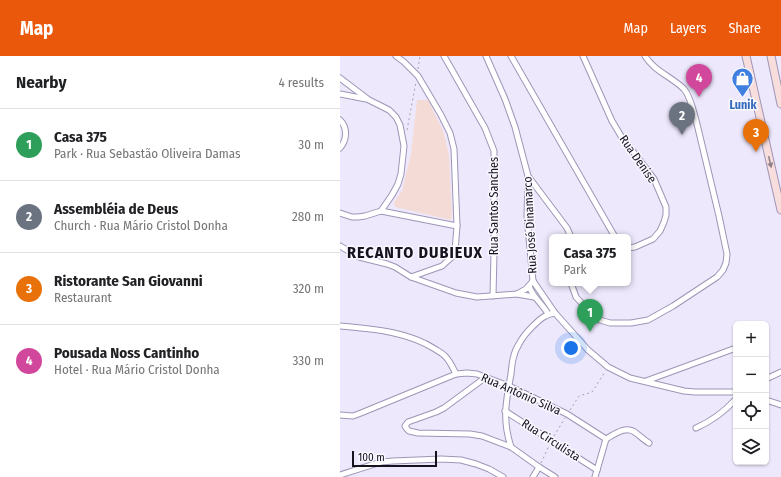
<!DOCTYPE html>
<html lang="en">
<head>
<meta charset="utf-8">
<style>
  body { margin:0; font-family:"Fira Sans Condensed",sans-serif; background:#f6f6f6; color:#202124 }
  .controls { position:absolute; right:12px; bottom:12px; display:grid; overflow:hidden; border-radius:6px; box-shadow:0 1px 3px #0004 }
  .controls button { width:36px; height:36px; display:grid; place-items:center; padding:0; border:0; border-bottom:1px solid #e0e0e0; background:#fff; color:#202124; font:20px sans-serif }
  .scale { position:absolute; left:12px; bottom:10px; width:85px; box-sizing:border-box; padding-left:4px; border:2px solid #16121e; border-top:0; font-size:11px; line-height:14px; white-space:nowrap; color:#16121e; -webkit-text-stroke:3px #f9f7ff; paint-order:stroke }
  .you { position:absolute; left:231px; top:292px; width:14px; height:14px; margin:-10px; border:3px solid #fff; border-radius:50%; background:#1a73e8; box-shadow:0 0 0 6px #1a73e833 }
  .badge { display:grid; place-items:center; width:26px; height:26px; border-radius:50%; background:#ea580c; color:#fff; font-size:13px; font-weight:700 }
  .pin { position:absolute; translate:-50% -33px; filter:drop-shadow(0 1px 2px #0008) }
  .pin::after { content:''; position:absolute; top:21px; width:14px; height:12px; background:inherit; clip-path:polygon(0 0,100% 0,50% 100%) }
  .popup { position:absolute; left:209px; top:178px; width:82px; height:52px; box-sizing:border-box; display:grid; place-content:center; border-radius:6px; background:#fff; filter:drop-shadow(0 1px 3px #0005); font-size:13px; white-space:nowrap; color:#757577 }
  .popup b { font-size:15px; color:#202124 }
  .popup::after { content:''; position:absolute; left:50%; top:100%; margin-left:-8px; border:8px solid transparent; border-top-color:#fff }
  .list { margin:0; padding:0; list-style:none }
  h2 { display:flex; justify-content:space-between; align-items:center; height:52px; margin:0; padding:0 16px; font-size:17px }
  h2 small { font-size:13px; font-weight:400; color:#757577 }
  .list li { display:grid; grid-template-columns:26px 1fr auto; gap:12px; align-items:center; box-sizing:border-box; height:72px; padding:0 16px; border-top:1px solid #e0e0e0 }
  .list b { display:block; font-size:15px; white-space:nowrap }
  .list p { margin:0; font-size:13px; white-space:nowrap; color:#757577 }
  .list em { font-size:13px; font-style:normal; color:#757577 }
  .icon { flex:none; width:22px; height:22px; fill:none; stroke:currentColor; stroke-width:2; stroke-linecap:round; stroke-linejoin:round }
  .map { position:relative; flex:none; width:441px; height:421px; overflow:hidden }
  header { display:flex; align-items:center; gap:24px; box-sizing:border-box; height:56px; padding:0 20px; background:#ea580c; color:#fff }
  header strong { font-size:19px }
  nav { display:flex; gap:22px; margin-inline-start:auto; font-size:14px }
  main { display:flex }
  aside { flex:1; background:#fff }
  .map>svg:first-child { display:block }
</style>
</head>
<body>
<header>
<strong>Map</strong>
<nav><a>Map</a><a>Layers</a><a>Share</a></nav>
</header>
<main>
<aside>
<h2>Nearby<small>4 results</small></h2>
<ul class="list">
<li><span class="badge" style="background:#2e9e5b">1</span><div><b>Casa 375</b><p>Park · Rua Sebastão Oliveira Damas</p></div><em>30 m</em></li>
<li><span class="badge" style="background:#6b7280">2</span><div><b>Assembléia de Deus</b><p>Church · Rua Mário Cristol Donha</p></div><em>280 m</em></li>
<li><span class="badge" style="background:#e8710a">3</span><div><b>Ristorante San Giovanni</b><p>Restaurant</p></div><em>320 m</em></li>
<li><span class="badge" style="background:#d1479c">4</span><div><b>Pousada Noss Cantinho</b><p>Hotel · Rua Mário Cristol Donha</p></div><em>330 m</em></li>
</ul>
</aside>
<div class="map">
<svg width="441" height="421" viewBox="0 0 441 421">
  <rect width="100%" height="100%" fill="#eee8fd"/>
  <polygon fill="#f5dbd6" points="77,44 88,44 104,77 109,99 112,161 111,164 55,151 54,146 62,135 71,98"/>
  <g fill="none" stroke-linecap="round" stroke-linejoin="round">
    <defs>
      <g id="minor">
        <polyline points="56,0 64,6 78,20 101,59 110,77 114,93 117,170 115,195 113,200 102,210 71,221"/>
        <polyline points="104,0 145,72 154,95 154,197 153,240"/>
        <polyline points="146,0 165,43 175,71 188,120 187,160 193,225"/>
        <polyline points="171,0 275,181"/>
        <polyline points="243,0 272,65 281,80 314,123 326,151 326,159 324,166 320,175 313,183 295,191 288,192"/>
        <polyline points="0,22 29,44 49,54 56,61 60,69 64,90 61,118 58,128 52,139 41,155"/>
        <polyline points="0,38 26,43"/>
        <path d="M0 64C8 72 7 84 0 92"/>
        <polyline points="188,120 227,172 231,181"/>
        <polyline points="0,157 12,161 18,161 25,160 41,155 117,170"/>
        <polyline points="0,190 19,201 47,208 55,211 71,221 116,237 137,241 177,238 186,233 193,225"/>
        <polyline points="193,225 215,257 248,294 268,311 290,322 344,335 355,336 396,336"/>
        <path d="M231 227 236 241 248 254 260 264 270 267H291L308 264 333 250 377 221 383 214 386 207 387 198 379 160 357 68C354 58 351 41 344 33 332 21 314 15 305 0"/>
        <path d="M189 230C193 242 202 247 208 258"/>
        <polyline points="177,238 194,241"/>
        <path d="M0 270C32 273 66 275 95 293 98 295 102 297 105 300 110 305 113 312 116 318"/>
        <polyline points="146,321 104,352 96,356 68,366 65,370 67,373 69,375 78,377 130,378 142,380 171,391 199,411 215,421"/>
        <polyline points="426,323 441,316"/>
        <polyline points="306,325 396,292"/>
        <polyline points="426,344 441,349"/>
        <polyline points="165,355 257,414"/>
        <polyline points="0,359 13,360 21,357 116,318 127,317 137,318 169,330 227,358 266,383"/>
        <path d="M356 372C372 365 384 356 396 343"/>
        <path d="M171 391C162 364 166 345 171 318 172 308 173 297 179 288 182 282 187 276 192 271 199 264 205 258 215 257"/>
        <polyline points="0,419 41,406 53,405 101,403 121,404 136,408 149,413 163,421"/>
        <polyline points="193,421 199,411"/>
        <path d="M255 421 266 383C275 378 286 369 296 377 300 380 304 384 309 387"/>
      </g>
      <g id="secondary">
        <polyline points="406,0 441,154"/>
        <polyline points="431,0 441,48"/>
      </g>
    </defs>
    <use href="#minor" stroke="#9e95b6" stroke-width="7"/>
    <use href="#secondary" stroke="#9e95b6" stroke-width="9"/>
    <g stroke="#a5a0b2" stroke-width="1" stroke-dasharray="2 3" stroke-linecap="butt">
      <polyline points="78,13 80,0"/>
      <polyline points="67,74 76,26"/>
      <polyline points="230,354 239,340 252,336 265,316"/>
      <polyline points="214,380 225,362"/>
      <polyline points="201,407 209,390"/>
    </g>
    <use href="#minor" stroke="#fff" stroke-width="5"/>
    <use href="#secondary" stroke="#f8dddd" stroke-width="7"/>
  </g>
  <defs><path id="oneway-solid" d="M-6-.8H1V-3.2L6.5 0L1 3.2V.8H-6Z"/></defs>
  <use fill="#928287" href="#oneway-solid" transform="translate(430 106) rotate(77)"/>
  <defs>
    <symbol id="shop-pin" viewBox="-11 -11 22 30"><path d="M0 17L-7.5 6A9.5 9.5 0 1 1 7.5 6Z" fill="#3f7fe0" stroke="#f9f7ff"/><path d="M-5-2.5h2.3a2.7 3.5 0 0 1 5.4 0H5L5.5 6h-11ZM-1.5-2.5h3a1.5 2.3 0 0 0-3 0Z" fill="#fff"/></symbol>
  </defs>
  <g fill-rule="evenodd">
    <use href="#shop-pin" x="390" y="10" width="25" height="34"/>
  </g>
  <g text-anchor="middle" stroke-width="3" stroke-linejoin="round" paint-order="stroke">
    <g font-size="12" font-weight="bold" fill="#366cbe" stroke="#f9f7ff">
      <text x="403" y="53">Lunik</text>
    </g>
    <g font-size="12" fill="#16121e" stroke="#f9f7ff">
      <text transform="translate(298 103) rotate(55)" y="4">Rua Denise</text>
      <text transform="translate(154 150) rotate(-90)" y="4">Rua Santos Sanches</text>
      <text transform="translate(190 169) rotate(-93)" y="4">Rua José Dinamarco</text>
      <text transform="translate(181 338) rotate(24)" y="4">Rua Antônio Silva</text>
      <text transform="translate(211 384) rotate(33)" y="4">Rua Circulista</text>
    </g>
    <g font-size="16" font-weight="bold" letter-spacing="1" fill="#16121e" stroke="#f9f7ff">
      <text x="75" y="202">RECANTO DUBIEUX</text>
    </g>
  </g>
</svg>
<div class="controls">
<button>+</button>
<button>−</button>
<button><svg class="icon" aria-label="locate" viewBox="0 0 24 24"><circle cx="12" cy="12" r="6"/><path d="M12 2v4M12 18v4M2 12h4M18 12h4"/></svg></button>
<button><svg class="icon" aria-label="layers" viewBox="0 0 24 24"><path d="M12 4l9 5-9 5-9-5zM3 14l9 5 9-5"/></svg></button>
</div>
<div class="scale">100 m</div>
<div class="you"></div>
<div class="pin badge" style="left:250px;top:276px;background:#2e9e5b">1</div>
<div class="popup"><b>Casa 375</b>Park</div>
<div class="pin badge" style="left:342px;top:79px;background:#6b7280">2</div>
<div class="pin badge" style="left:416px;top:96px;background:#e8710a">3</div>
<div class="pin badge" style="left:359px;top:41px;background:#d1479c">4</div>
</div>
</main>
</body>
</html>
